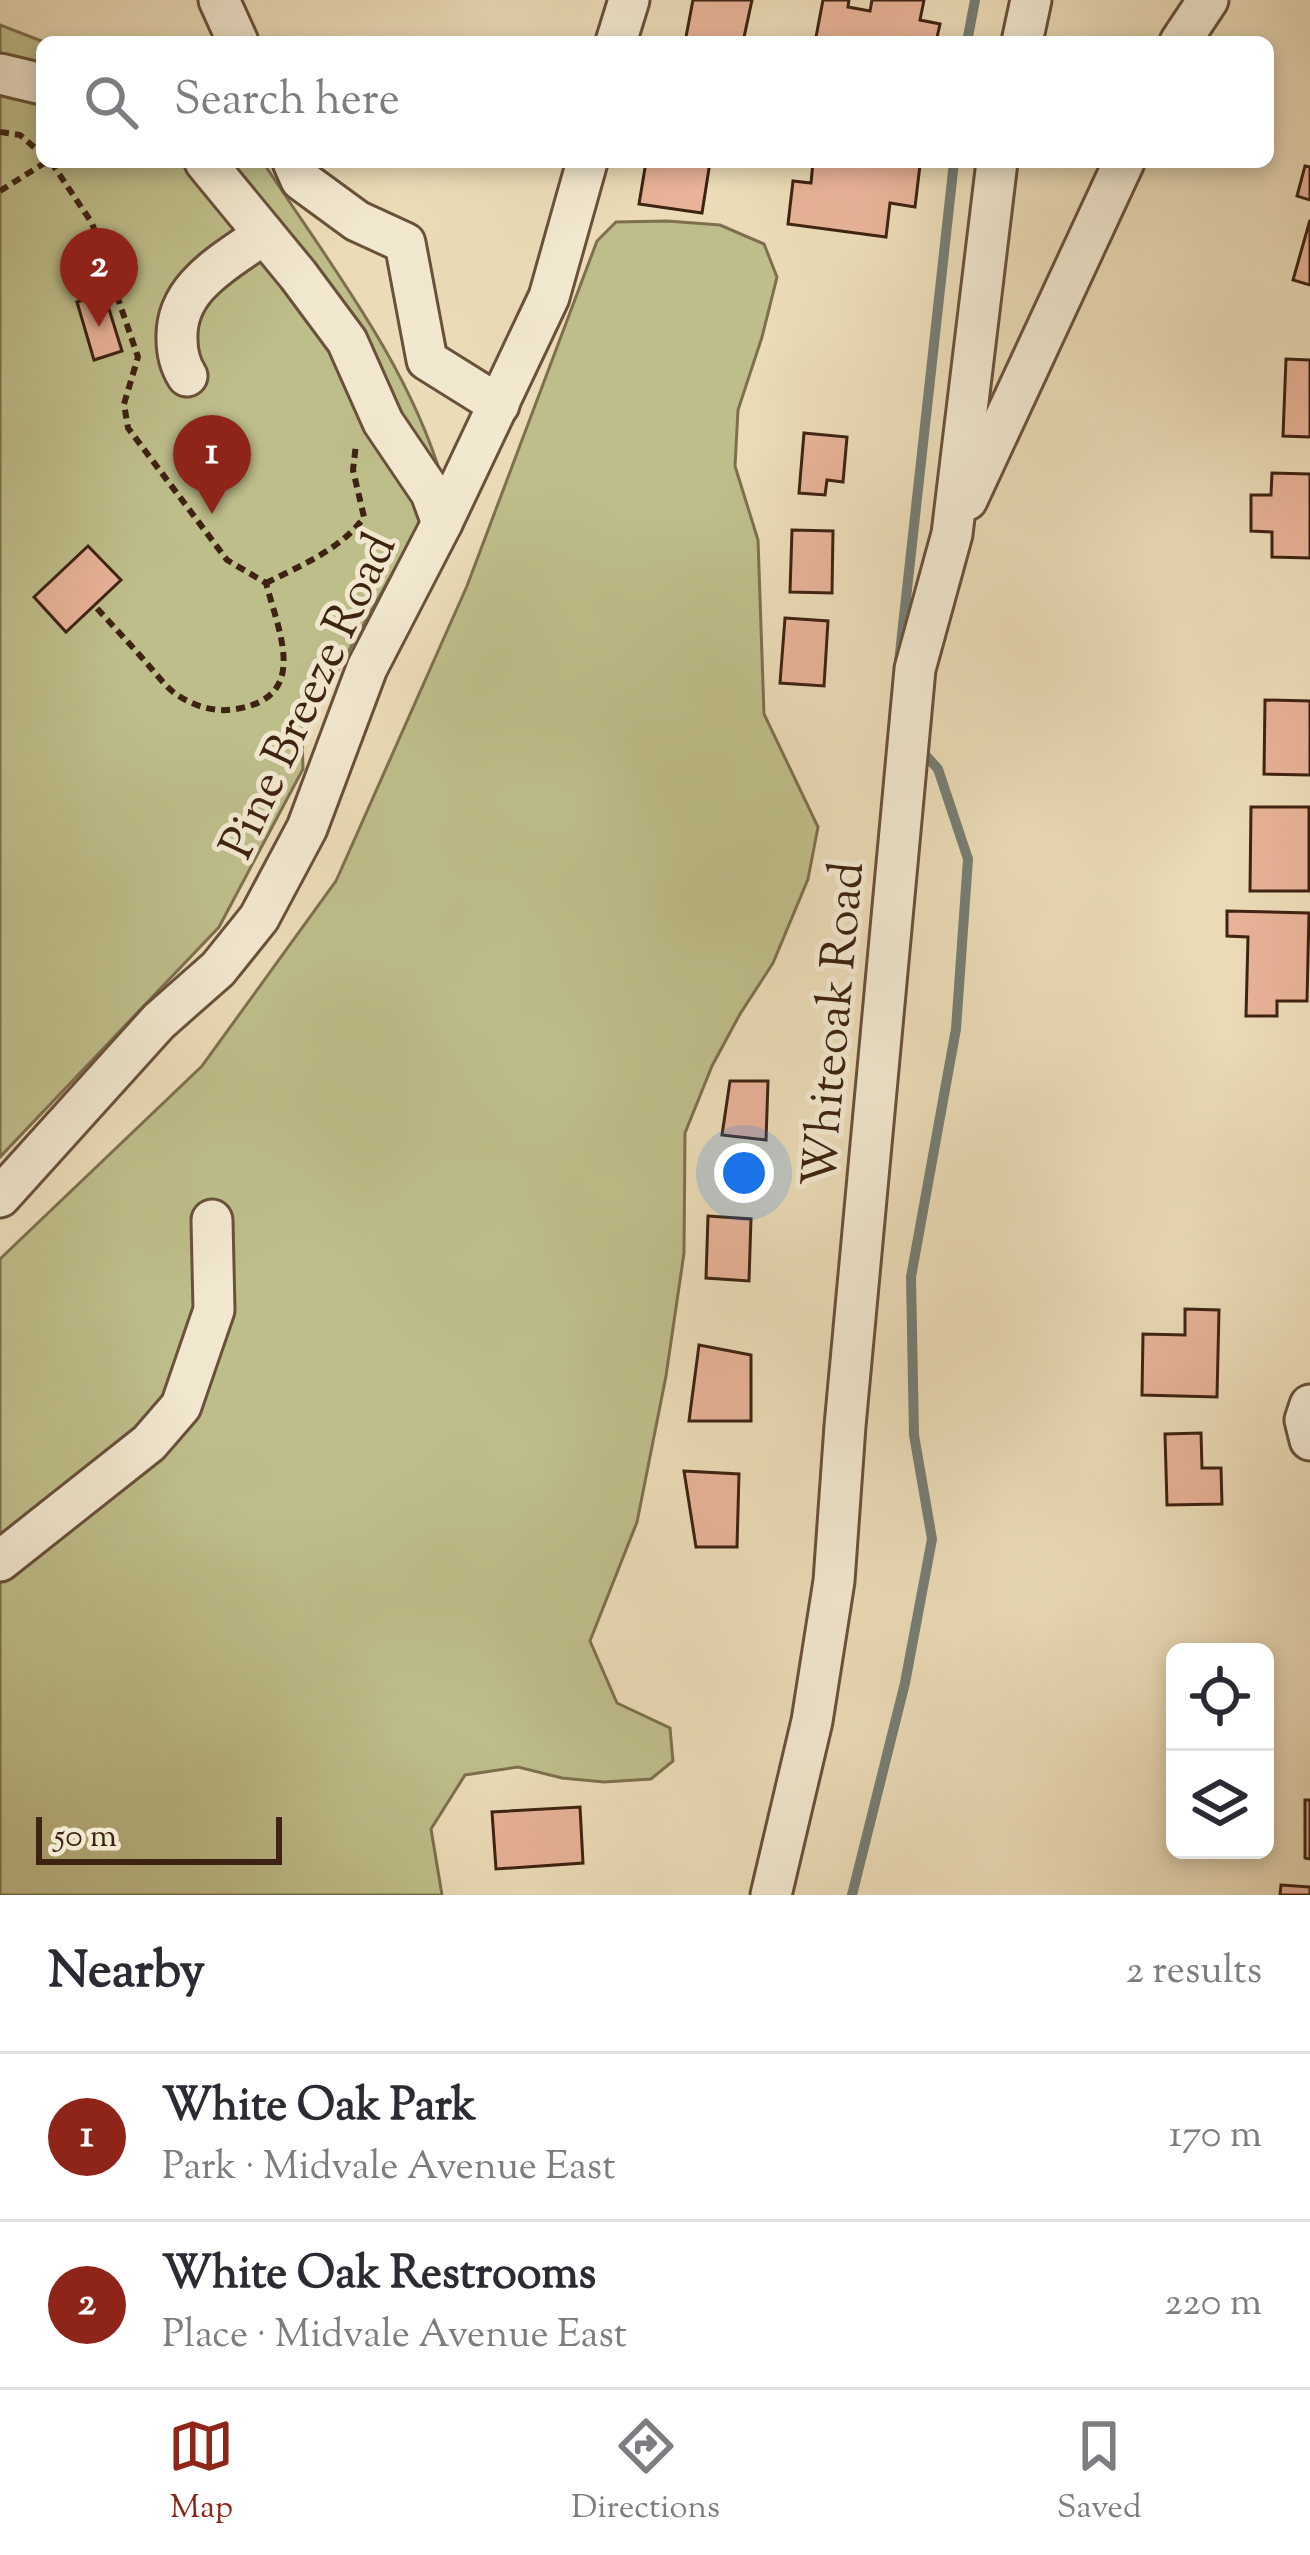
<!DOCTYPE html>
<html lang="en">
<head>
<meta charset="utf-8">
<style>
  body { margin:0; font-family:"Sorts Mill Goudy",serif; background:#f7f7f7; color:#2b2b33 }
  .controls { position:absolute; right:36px; bottom:36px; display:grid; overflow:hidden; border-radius:18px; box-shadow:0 6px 18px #0003 }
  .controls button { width:108px; height:108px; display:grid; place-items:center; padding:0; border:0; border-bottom:3px solid #e1e1e2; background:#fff; color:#2b2b33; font:60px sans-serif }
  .scale { position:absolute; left:36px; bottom:30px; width:246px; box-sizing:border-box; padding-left:12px; border:6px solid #3f2312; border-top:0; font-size:33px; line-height:42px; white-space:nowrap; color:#3f2312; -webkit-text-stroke:9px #f2e8d0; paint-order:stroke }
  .you { position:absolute; left:744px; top:1173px; width:42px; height:42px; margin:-30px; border:9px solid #fff; border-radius:50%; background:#1a73e8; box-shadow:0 0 0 18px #1a73e833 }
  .badge { display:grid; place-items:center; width:78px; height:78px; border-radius:50%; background:#8f2418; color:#fff; font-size:39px; font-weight:700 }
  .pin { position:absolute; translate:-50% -99px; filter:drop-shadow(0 3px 6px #0008) }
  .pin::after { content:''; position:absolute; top:63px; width:42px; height:36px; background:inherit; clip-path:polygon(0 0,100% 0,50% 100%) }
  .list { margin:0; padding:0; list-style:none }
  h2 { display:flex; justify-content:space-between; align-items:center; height:156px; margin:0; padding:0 48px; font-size:51px }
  h2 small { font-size:39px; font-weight:400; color:#7c7c81 }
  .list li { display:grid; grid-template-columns:78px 1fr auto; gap:36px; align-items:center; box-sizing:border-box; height:168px; padding:0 48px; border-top:3px solid #e1e1e2 }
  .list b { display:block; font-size:45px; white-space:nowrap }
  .list p { margin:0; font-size:39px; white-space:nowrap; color:#7c7c81 }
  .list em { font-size:39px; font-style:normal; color:#7c7c81 }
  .icon { flex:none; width:66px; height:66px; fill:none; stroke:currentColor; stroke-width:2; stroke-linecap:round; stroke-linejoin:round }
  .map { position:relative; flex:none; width:1310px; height:1895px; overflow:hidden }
  .search { position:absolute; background:#fff; box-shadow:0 6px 18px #0003; left:36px; right:36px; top:36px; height:132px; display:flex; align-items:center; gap:30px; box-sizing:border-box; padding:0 42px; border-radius:18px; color:#7c7c81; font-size:45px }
  .sheet { height:492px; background:#fff }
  nav { display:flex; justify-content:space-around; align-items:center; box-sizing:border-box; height:168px; border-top:3px solid #e1e1e2; background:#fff; font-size:33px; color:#7c7c81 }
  nav a { display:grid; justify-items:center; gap:6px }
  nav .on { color:#8f2418 }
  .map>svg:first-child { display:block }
</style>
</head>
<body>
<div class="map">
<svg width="1310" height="1895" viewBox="0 0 1310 1895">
  <rect width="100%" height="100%" fill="#ebdcb7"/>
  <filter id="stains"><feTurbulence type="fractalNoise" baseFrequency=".00167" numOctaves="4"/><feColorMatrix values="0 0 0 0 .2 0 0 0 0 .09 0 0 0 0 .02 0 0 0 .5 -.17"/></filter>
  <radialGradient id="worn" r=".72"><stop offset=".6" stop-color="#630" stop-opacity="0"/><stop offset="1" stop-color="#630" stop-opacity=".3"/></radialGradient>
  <g fill="#bebe8a" stroke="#7e704e" stroke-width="3">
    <path d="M0 25 44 42H42V162H263C328 262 408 363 442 479L406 549 302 734 303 769 219 927 0 1157Z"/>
    <polygon points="667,221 720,225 764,244 777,277 762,337 738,410 735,466 758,540 764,714 818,827 808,879 773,963 740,1014 712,1066 685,1133 684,1253 666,1376 637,1522 590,1641 617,1703 670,1728 673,1761 651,1779 604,1782 562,1778 518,1767 465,1775 431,1829 442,1895 0,1895 0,1259 202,1066 336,881 467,586 597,241 616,222"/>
  </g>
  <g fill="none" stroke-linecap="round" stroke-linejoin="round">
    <g stroke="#767e75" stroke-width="10">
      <polyline points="967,42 975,0"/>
      <polyline points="899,662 954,162"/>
      <polyline points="852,1895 905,1683 932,1539 914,1435 911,1277 956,1029 968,859 938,769 920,749"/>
    </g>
  </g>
  <g fill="#e8b398" stroke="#3f2312" stroke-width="3">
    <polygon points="693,0 752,0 743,42 685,42"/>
    <polygon points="823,0 849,0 848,7 870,11 872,0 924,0 920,20 940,24 936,42 846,42 816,37"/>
    <polygon points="646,162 710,162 702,213 639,204"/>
    <polygon points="813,162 895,162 920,165 915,207 890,203 886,237 788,224 793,181 811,183"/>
    <polygon points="1305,166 1310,167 1310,200 1297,196"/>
    <polygon points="1310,220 1310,285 1293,280"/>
    <polygon points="104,293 122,351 94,360 77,302"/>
    <polygon points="1286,359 1310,360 1310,437 1283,436"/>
    <polygon points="804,433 847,437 843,482 827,480 825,495 799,493"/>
    <polygon points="1272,473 1310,474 1310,558 1272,557 1272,532 1251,531 1251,495 1271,495"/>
    <polygon points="792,530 833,531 832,593 790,592"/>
    <polygon points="88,546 121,580 66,632 34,597"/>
    <polygon points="785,618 828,621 824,686 780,683"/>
    <polygon points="1265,700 1310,701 1310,775 1264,774"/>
    <polygon points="1251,807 1309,807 1309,891 1250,891"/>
    <polygon points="1227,911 1309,913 1307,1001 1277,1001 1277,1016 1246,1016 1248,937 1227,936"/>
    <polygon points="730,1081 768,1081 766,1140 722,1135"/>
    <polygon points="708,1216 751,1219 749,1281 706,1278"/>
    <polygon points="1185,1309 1219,1310 1217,1397 1142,1395 1143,1334 1185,1335"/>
    <polygon points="699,1345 751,1355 751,1421 689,1421"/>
    <polygon points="1201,1433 1202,1468 1221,1468 1222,1504 1167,1505 1165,1434"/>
    <polygon points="684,1471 739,1474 737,1547 696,1547"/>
    <polygon points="1305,1800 1310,1800 1310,1859 1305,1858"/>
    <polygon points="580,1807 583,1863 496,1869 492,1812"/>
    <polygon points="1281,1885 1310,1887 1310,1895 1280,1895"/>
  </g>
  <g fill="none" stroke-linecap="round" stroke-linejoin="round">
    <defs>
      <g id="minor">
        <polyline points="219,0 238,42"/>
        <polyline points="616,42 629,0"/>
        <polyline points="1022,42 1031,0"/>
        <polyline points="1180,42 1208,0"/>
        <polyline points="0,74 42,84"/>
        <polyline points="205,162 298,275 347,341 383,422 431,493 442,523"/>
        <polyline points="293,162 301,180 357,221 405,243 427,360 499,405"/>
        <path d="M187 376C180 365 177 352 177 339 175 286 226 262 264 234"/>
        <polyline points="967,500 1124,162"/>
        <polyline points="0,1197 159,1021 218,969 259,918 307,828 367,668 442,523 549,297 587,162"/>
        <polyline points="1310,1405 1305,1420 1310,1440"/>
        <polyline points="0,1561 149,1443 181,1406 214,1310 212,1220"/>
        <polyline points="771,1895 812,1721 834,1581 845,1426 915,669 952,534 997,162"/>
      </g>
    </defs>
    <use href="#minor" stroke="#6a513b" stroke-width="45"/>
    <g stroke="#3f2312" stroke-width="6" stroke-dasharray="9 6" stroke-linecap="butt">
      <polyline points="0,132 20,135 42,154"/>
      <path d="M51 162 92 223 138 357 124 404 128 428 227 560 266 583C279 633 310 697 236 709 215 713 193 706 176 694 166 687 158 676 150 667 132 646 113 626 94 605"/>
      <polyline points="0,191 46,162"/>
      <path d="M266 583C300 566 343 548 364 517L353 470 356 444"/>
    </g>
    <use href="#minor" stroke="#f2e8d0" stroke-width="39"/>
  </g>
  <g text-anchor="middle" stroke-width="10" stroke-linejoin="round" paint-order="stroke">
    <g font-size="48" fill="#3f2312" stroke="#f2e8d0">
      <text transform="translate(306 695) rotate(-65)" y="17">Pine Breeze Road</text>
      <text transform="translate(831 1024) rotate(-85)" y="17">Whiteoak Road</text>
    </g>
  </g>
  <rect width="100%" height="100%" filter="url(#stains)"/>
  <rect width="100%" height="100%" fill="url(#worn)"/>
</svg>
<div class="controls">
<button><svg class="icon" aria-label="locate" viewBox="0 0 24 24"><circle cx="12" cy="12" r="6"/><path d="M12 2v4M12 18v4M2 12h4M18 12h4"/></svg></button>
<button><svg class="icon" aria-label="layers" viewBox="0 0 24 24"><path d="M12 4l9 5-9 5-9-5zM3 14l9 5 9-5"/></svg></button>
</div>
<div class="scale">50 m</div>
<div class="you"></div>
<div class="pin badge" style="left:212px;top:514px">1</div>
<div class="pin badge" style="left:99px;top:327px">2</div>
<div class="search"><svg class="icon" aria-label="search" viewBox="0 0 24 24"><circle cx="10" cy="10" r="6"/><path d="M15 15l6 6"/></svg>Search here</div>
</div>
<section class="sheet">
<h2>Nearby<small>2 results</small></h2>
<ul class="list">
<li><span class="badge">1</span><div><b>White Oak Park</b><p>Park · Midvale Avenue East</p></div><em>170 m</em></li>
<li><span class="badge">2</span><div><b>White Oak Restrooms</b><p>Place · Midvale Avenue East</p></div><em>220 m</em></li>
</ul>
</section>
<nav>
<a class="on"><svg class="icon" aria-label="map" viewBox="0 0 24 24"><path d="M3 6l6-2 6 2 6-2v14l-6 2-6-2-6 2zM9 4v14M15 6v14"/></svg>Map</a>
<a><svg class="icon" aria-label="directions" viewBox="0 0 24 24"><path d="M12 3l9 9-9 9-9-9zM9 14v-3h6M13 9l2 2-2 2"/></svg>Directions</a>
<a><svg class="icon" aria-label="saved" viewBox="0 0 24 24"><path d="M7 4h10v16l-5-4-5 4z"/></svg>Saved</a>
</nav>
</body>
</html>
